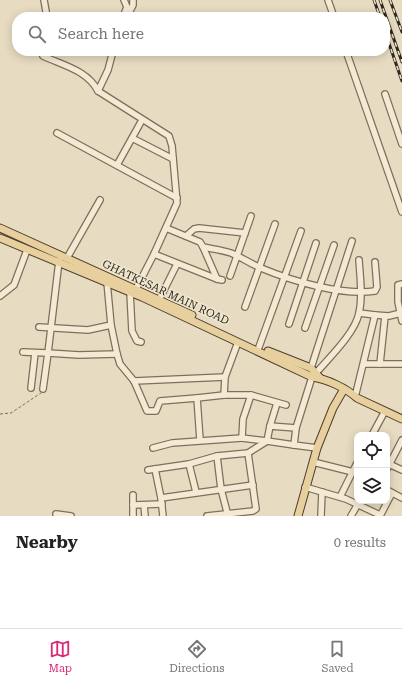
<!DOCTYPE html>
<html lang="en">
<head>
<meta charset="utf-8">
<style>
  body { margin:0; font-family:"Roboto Serif",serif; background:#f6f6f6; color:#222 }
  .controls { position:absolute; right:12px; bottom:12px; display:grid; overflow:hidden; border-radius:8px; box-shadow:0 2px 10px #0003 }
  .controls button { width:36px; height:36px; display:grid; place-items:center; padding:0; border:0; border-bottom:1px solid #e0e0e0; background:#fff; color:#222; font:20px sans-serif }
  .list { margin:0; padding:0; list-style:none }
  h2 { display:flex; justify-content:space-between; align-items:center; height:52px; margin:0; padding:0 16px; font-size:17px }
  h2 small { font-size:13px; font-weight:400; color:#767676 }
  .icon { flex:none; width:22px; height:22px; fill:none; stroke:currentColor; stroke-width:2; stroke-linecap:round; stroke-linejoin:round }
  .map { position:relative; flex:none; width:402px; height:516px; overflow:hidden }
  .search { position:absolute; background:#fff; box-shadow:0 2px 10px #0003; left:12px; right:12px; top:12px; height:44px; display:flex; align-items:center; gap:10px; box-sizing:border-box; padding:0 14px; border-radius:16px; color:#767676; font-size:15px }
  .sheet { height:112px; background:#fff }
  nav { display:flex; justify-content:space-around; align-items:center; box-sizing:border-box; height:56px; border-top:1px solid #e0e0e0; background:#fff; font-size:11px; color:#767676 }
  nav a { display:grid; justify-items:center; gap:2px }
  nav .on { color:#db2777 }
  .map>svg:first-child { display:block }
</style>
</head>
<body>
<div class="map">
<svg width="402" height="516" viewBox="0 0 402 516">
  <rect width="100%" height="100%" fill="#e7dcc2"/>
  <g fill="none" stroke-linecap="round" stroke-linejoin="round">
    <defs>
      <g id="minor">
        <polyline points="44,0 47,17"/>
        <polyline points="328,0 334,17"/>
        <polyline points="123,17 127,7 124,0"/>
        <polyline points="127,17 133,5 133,0"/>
        <path d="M41 51 43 56C62 65 87 70 98 91"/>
        <polyline points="113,51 108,70 98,91 169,136 172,146 177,203 154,254 136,289"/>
        <polyline points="346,51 402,212"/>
        <polyline points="385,94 402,144"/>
        <polyline points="57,133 177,198"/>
        <polyline points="132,138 173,159"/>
        <polyline points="117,165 142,120"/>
        <path d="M166 228 200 242 203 247C212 249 222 250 231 253 241 257 251 264 261 268 292 281 342 296 375 291L377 287 375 262"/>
        <polyline points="186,236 194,229 199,228 245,233"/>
        <polyline points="203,247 217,279"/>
        <polyline points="154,254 217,279 222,280"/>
        <polyline points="67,258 100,200"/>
        <polyline points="230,276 251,216"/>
        <polyline points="107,282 111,325 117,354 120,364 134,381 147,411 156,411 160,401 197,398"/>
        <polyline points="402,284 398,285 398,302 402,321"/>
        <polyline points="130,292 132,331 137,341 141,342"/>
        <polyline points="0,296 14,285 27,250"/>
        <polyline points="159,300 177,264"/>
        <polyline points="245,307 275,224"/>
        <polyline points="359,313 375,315"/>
        <polyline points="289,324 316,243"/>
        <polyline points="39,327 88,330 111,325"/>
        <polyline points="305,328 334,245"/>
        <polyline points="238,342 225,377 224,395 251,395 286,405"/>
        <polyline points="259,347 301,231"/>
        <polyline points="23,352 48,353 59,261"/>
        <polyline points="364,364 402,364"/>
        <polyline points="380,364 385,316"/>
        <polyline points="311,368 352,241"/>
        <path d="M316 373C330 357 355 333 359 313 363 296 360 277 359 260"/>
        <polyline points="312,377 296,428 294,445 317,448"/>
        <polyline points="134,381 225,377"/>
        <polyline points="31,388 35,353"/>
        <polyline points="43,389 48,353 79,355 117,354"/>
        <polyline points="356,393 375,315 389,316 401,313"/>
        <polyline points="270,426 277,403"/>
        <polyline points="372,435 385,411"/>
        <polyline points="200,440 197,398 224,395"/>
        <polyline points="294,445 267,441 270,426 296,428"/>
        <polyline points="153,448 172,443 242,438"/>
        <polyline points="217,456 221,489 227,512"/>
        <polyline points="313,462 357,473"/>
        <polyline points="189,464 196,492"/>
        <polyline points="389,464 402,470"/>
        <polyline points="155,469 161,498"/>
        <polyline points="387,469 402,440"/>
        <polyline points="148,470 189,464 217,456 248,453 267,441 242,438 243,419 251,395"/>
        <polyline points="305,487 346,499 380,515"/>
        <polyline points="387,490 402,498"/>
        <polyline points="340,497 357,463"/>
        <polyline points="133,505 162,504"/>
        <polyline points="144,505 145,516"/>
        <polyline points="56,514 71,516"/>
        <polyline points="133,516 133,495"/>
        <polyline points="163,516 161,498 253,485"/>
        <polyline points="207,516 253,511 256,509 248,453"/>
        <polyline points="321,516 322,492"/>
        <polyline points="351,516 358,504"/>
        <polyline points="380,516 392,493"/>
      </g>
      <g id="major">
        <polyline points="0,228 192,315"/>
        <path d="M0 238 142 297 312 377C327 379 346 388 357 398L402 419"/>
        <polyline points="268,351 311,368 320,378"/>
        <polyline points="298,516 317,448 333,408 344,389"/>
      </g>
    </defs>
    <use href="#minor" stroke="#7f6e5c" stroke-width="8"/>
    <use href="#major" stroke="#4d3d2f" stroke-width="9"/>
    <polyline stroke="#7f6e5c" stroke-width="1" stroke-dasharray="3 2" stroke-linecap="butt" points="0,414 11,413 41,393"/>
    <use href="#minor" stroke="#f4ead4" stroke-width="5.5"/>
    <use href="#major" stroke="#e7d09e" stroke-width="7"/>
    <defs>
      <g id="rail">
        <polyline points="374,0 380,17"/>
        <polyline points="380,0 402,62"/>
        <polyline points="390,0 402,32"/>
        <polyline points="385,32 402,81"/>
      </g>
    </defs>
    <use href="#rail" stroke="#31271e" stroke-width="3"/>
    <use href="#rail" stroke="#f0e7d1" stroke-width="1.5" stroke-dasharray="4.5" stroke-linecap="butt"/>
  </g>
  <g text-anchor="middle" stroke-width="3" stroke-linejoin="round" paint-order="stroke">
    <g font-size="11" fill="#31271e" stroke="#f0e7d1">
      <text transform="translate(166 292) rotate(25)" y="4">GHATKESAR MAIN ROAD</text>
    </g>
  </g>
</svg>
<div class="controls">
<button><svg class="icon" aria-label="locate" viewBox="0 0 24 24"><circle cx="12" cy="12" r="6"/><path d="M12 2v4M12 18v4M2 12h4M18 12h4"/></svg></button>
<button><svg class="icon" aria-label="layers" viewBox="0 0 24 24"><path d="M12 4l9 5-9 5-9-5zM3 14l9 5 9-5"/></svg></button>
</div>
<div class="search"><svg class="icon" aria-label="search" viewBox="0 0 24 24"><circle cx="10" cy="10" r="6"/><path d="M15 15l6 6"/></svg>Search here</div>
</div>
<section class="sheet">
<h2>Nearby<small>0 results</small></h2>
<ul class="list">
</ul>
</section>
<nav>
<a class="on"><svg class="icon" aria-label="map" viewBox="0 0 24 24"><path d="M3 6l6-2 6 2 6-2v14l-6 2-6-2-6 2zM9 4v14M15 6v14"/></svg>Map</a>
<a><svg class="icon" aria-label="directions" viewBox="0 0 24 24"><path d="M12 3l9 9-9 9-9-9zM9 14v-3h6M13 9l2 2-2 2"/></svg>Directions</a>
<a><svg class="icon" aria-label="saved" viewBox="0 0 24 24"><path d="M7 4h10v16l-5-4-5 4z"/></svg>Saved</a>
</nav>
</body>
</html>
